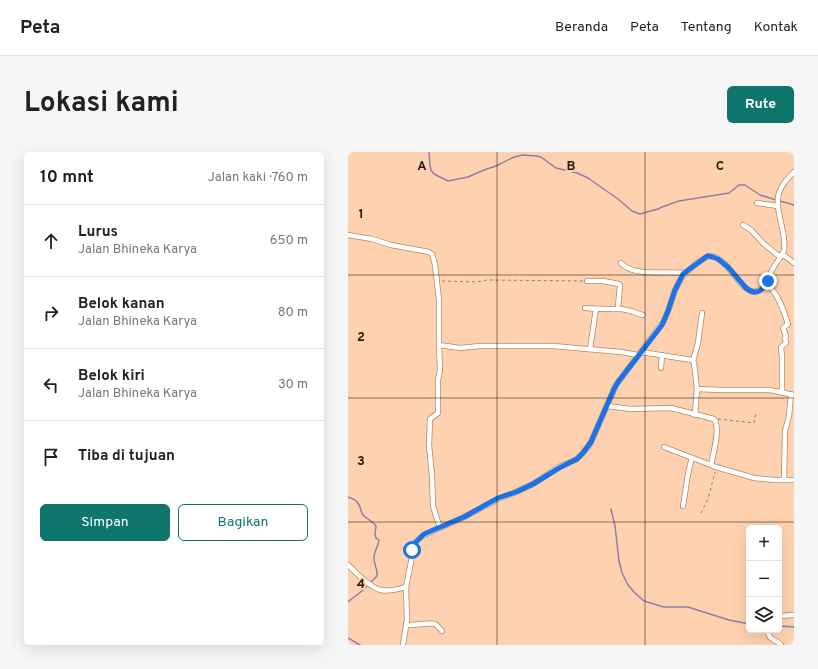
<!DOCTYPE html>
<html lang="id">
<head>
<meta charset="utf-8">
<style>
  body { margin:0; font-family:Overpass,sans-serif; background:#f6f6f6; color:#222 }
  .controls { position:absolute; right:12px; bottom:12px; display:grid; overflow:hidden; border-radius:6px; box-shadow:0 4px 16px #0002 }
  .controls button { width:36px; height:36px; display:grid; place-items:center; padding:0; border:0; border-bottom:1px solid #e0e0e0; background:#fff; color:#222; font:20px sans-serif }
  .stop { position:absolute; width:12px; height:12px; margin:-9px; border:3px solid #1a73e8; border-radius:50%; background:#fff }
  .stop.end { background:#1a73e8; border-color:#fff; box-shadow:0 1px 4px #0008 }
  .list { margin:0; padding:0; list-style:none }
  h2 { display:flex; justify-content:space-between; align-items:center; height:52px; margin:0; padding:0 16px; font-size:17px }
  h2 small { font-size:13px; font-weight:400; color:#767676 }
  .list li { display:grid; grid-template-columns:26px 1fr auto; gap:12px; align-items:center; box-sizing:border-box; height:72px; padding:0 16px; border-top:1px solid #e0e0e0 }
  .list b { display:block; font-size:15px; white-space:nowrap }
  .list p { margin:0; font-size:13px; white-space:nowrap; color:#767676 }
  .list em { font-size:13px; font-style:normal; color:#767676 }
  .actions { display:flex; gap:8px; padding:12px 16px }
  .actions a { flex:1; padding:9px 0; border:1px solid #0f766e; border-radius:6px; text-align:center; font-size:14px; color:#0f766e }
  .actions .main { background:#0f766e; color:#fff }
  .icon { flex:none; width:22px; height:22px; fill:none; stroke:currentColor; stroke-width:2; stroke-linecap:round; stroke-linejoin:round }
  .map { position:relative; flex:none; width:446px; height:493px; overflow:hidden; border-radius:6px }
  header { display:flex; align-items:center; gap:24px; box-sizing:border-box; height:56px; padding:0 20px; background:#fff; border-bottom:1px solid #e0e0e0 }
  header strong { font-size:19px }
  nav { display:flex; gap:22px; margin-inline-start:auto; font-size:14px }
  .intro { display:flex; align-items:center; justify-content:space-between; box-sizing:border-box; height:96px; padding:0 24px }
  h1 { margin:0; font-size:28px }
  .button { padding:10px 18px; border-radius:6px; background:#0f766e; color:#fff; font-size:14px; font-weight:700 }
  main { display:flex; gap:24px; padding:0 24px }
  aside { flex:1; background:#fff; border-radius:6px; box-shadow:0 4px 16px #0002 }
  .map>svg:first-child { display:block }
</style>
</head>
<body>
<header>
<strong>Peta</strong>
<nav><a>Beranda</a><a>Peta</a><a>Tentang</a><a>Kontak</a></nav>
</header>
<div class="intro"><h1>Lokasi kami</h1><a class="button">Rute</a></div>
<main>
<aside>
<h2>10 mnt<small>Jalan kaki · 760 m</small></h2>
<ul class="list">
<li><svg class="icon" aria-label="ahead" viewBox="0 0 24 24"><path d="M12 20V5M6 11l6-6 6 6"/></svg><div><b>Lurus</b><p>Jalan Bhineka Karya</p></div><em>650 m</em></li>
<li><svg class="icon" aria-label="right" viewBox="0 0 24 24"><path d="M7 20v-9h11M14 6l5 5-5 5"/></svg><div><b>Belok kanan</b><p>Jalan Bhineka Karya</p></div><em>80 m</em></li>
<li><svg class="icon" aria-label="left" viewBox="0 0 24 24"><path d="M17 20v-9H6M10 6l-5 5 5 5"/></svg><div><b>Belok kiri</b><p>Jalan Bhineka Karya</p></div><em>30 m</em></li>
<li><svg class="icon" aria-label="arrive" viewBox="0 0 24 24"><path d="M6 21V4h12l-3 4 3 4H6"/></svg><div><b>Tiba di tujuan</b></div></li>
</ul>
<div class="actions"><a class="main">Simpan</a><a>Bagikan</a></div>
</aside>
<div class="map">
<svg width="446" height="493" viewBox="0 0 446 493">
  <rect width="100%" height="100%" fill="#fed2b0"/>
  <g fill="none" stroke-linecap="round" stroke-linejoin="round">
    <g stroke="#927ea6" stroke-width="1.5">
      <polyline points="81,0 82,14 83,18 86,22 100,29 120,25 136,18 148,14 166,5 175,3 188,4 193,5 208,16 229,21 240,26 270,47 284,59 292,62 310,57 314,55 331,49 381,41 391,33 397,33 412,43 428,48"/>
      <polyline points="432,49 446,53"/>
      <path d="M0 345C7 347 11 350 13 358 14 361 13 361 16 364 20 368 25 369 28 374L27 382 28 386 31 388C30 394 27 399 26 404 25 411 30 417 29 424L14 439 0 450"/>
      <polyline points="263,357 267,374 271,409 274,421 280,433 286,440 296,449 316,455 340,455 381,468 401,472"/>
      <polyline points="431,474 446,475"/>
      <polyline points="0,486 12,493"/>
    </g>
    <defs>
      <g id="minor">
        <polyline points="409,51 430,54"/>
        <polyline points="395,73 403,78 416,92 432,105"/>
        <polyline points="0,83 24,87 43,93 81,100 84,102 87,113 91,148 91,193 92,218 90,228 90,261 82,267 81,293 84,324 85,354 89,367 92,375"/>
        <polyline points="434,102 446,111"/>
        <path d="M273 111C285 125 319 119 337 121"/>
        <polyline points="239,129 255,129 271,132 272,134 270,155 271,157"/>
        <path d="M418 131C430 141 436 159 440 172L435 176 438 184 437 186 438 191 433 195 434 206V240"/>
        <path d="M237 156C249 157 261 157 273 157 281 158 288 161 295 163"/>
        <polyline points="91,193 112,196 132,194 205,194 273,200 290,203"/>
        <polyline points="242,197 248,157"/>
        <polyline points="293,200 344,208 346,211 349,237 373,238 422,238 446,243"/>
        <polyline points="345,209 350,191 354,161"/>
        <polyline points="313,216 314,203"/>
        <path d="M259 254 283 257 323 256 366 267C373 276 365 302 363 313"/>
        <polyline points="347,263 349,237"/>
        <polyline points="316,295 368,315 406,326 426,328 446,328"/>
        <polyline points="436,328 437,279 441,264 443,242"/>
        <path d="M335 354C338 338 339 321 344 306"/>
        <path d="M0 413C8 420 22 436 33 438 41 440 50 437 58 435"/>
        <polyline points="431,464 446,463"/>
        <path d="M58 473C65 474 82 470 87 472 90 474 92 477 94 479"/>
        <path d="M420 478C421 490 427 486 433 493"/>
        <path d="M55 493 59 468 58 435 63 410 65 394 67 390 76 383 116 365 150 347 168 340 185 332 211 315 229 307 239 296 243 290 268 233 316 169 320 159 327 138 335 123 349 111 360 104C381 104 389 137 406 140 417 138 420 128 423 120 426 112 434 106 436 98 439 83 428 62 430 46 431 35 439 27 446 20"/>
      </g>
    </defs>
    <use href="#minor" stroke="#b9865e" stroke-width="6"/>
    <g stroke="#9d7d63" stroke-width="1" stroke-dasharray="3 3" stroke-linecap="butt">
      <polyline points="94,129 128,130 139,128 235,129"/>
      <polyline points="370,267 406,271 408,261"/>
      <polyline points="353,361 360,347 367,320"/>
    </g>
    <use href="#minor" stroke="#fff" stroke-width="4.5"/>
  </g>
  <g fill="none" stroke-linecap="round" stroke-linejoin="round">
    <path stroke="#1a73e8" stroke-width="5" d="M64 398 66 392 76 382 116 365 150 346 168 340 185 332 211 316 229 307 235 301 243 290 266 237 270 230 314 173 320 159 327 138 335 122 339 119 358 105 360 104 365 105 370 107 380 115 398 136C408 144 414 139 420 129"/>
  </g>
  <path fill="none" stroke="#2c1908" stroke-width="1" stroke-opacity="0.55" d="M149 0V493M297 0V493M0 123H446M0 246H446M0 370H446"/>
  <g font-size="13" text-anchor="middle" font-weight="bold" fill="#2c1908" stroke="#fed2b0" stroke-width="4" stroke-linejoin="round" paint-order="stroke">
    <text x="74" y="18">A</text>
    <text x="223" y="18">B</text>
    <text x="372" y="18">C</text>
    <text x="13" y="66">1</text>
    <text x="13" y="189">2</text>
    <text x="13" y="313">3</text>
    <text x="13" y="436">4</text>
  </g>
</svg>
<div class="controls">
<button>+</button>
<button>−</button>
<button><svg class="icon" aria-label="layers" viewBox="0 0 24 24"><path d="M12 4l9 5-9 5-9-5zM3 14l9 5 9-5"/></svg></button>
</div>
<div class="stop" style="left:64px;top:398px"></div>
<div class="stop end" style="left:420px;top:129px"></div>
</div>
</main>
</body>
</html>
